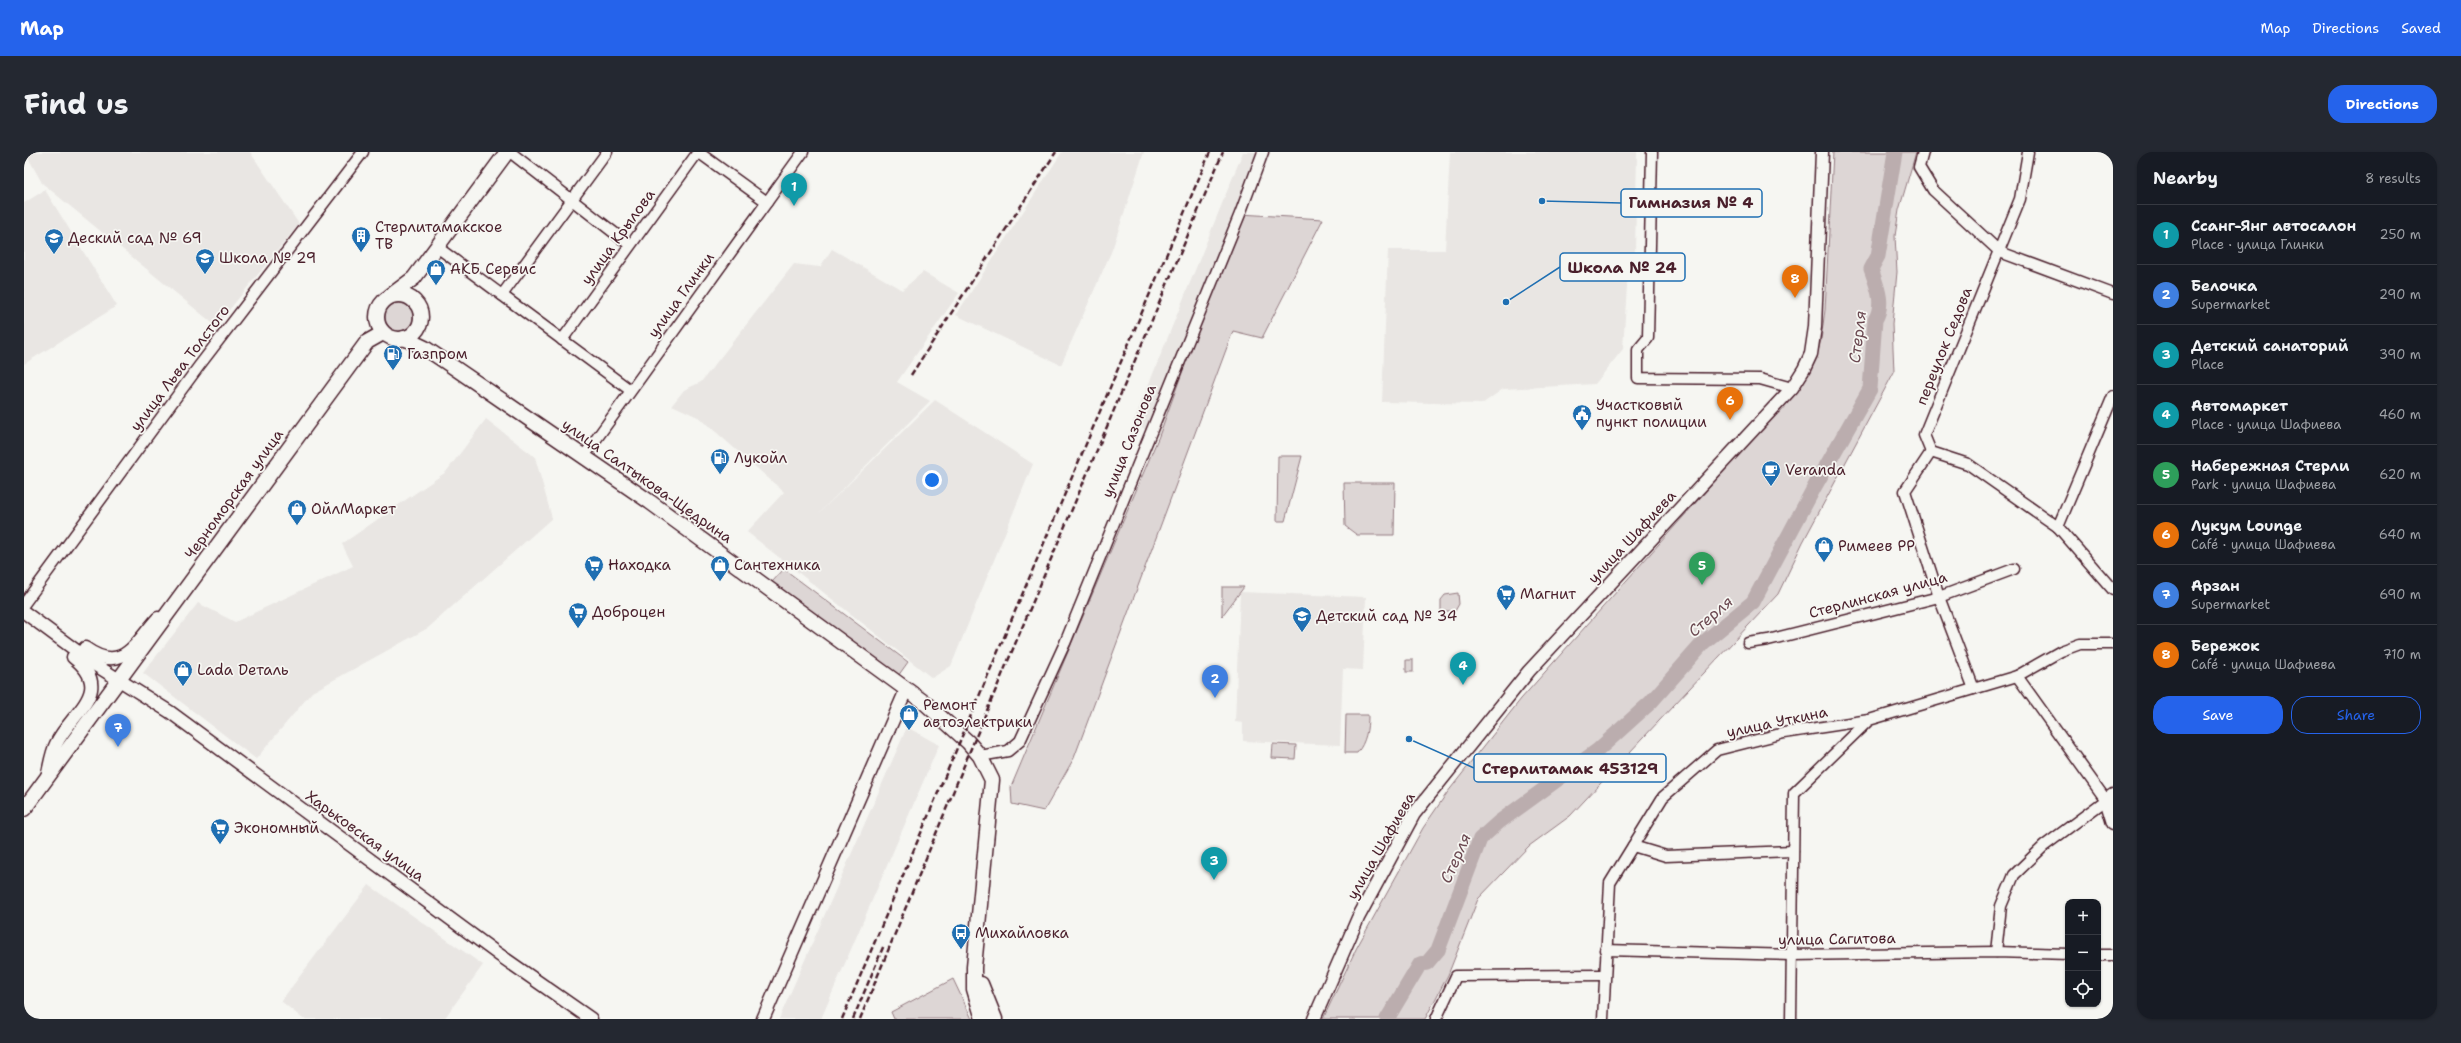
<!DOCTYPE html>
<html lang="en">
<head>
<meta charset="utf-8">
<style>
  body { margin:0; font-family:"Shantell Sans",sans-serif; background:#242831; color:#f1f3f6 }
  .controls { position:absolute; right:12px; bottom:12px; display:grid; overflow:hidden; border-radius:8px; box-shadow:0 1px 3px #0004 }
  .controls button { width:36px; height:36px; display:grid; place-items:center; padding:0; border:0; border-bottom:1px solid #363941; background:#171b24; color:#f1f3f6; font:20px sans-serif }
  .you { position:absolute; left:908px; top:328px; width:14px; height:14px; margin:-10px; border:3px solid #fff; border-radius:50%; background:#1a73e8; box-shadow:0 0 0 6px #1a73e833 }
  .badge { display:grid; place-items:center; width:26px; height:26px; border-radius:50%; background:#2563eb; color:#fff; font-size:13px; font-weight:700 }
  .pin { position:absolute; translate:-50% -33px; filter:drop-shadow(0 1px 2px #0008) }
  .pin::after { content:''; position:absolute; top:21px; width:14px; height:12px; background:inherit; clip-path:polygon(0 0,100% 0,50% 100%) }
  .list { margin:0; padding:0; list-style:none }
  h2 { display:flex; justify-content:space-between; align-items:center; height:52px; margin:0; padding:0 16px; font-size:17px }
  h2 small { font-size:13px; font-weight:400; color:#9ea1a6 }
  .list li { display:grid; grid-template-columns:26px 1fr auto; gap:12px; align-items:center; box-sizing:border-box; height:60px; padding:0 16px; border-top:1px solid #363941 }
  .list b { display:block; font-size:15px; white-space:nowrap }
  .list p { margin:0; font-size:13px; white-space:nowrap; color:#9ea1a6 }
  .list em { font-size:13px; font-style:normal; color:#9ea1a6 }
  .actions { display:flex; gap:8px; padding:12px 16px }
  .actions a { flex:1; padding:9px 0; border:1px solid #2563eb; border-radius:16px; text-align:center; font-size:14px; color:#2563eb }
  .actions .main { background:#2563eb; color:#fff }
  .icon { flex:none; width:22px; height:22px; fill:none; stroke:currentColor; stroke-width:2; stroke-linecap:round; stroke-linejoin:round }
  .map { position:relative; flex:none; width:2089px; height:867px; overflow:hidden; border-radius:16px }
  header { display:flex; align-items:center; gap:24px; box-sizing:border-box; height:56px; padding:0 20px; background:#2563eb; color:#fff }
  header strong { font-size:19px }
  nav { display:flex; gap:22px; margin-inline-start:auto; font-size:14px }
  .intro { display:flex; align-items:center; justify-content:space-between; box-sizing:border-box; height:96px; padding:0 24px }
  h1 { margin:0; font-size:28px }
  .button { padding:10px 18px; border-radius:16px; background:#2563eb; color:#fff; font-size:14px; font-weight:700 }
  main { display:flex; gap:24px; padding:0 24px }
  aside { flex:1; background:#171b24; border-radius:16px; box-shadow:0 1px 3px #0004 }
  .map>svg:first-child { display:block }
</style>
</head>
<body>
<header>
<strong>Map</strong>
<nav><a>Map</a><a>Directions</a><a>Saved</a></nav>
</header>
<div class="intro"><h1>Find us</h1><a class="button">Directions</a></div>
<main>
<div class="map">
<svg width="2089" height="867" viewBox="0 0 2089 867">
  <rect width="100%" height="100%" fill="#f6f6f2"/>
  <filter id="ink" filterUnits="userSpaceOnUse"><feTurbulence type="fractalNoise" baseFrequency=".025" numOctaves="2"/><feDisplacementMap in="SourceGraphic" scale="8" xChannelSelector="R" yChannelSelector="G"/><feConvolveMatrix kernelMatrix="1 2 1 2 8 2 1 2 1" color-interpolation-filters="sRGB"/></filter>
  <g filter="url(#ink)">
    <g fill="#e9e6e3">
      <polygon points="1,0 226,0 275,72 192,174 18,31"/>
      <polygon points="1038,0 1120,0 1088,98 1037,213 932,163"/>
      <polygon points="1219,0 1244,0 1135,284 1109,271"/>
      <polygon points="1426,0 1613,0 1611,102 1605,102 1599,197 1571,232 1479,237 1458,252 1358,250 1364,98 1421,98"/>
      <polygon points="21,38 93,154 0,212 0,51"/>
      <polygon points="808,97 878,138 899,120 935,141 873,230 906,249 794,362 911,248 1009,312 927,514 908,526 723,380 760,340 676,266 648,253 660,238 677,230 770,112 796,115"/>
      <polygon points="462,267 511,305 528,366 404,476 288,540 232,607 119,521 174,451 211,470 329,414 318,392 422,320"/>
      <polygon points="1216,440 1342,445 1339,518 1319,517 1316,593 1219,589 1219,571 1211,570"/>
      <polygon points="883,575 915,593 797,867 755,867"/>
      <polygon points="345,733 459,813 420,867 279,867 257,849"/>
    </g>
    <g fill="#ddd6d5" stroke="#947a80">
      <polygon points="1809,0 1892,0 1875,58 1871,84 1873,120 1868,172 1870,220 1779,390 1754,442 1546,664 1505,694 1454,747 1424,823 1401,867 1299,867 1332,797 1399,676 1423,641 1497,547 1781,228 1793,203 1797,188 1801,158"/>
      <polygon points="1216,62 1299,67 1238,186 1209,179 1050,606 1020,659 988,652 987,635 1135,284"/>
      <circle cx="375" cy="165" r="14"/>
      <polygon points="1254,304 1278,304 1261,369 1253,369"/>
      <polygon points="1320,331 1371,331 1370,383 1333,383 1321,374"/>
      <polygon points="760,417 884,510 874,524 748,430"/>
      <polygon points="1198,435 1220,435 1198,464"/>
      <polygon points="1434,441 1435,452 1431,459 1417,459 1417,448 1421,443"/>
      <rect x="1382" y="508" width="7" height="12"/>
      <path d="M1322 563H1344C1344 577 1342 590 1333 601H1321Z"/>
      <polygon points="1249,592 1272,593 1271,607 1248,606"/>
      <polygon points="929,827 948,867 870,867 867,860"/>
    </g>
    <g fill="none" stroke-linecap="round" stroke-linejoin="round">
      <path stroke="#bbadae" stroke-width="15" d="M1363 867 1396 812 1403 811 1414 798 1456 687 1475 670 1574 598 1627 550 1679 491 1729 450 1791 334 1846 237 1851 168C1861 152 1853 134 1847 117L1854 104 1871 0"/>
      <defs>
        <g id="minor">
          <polyline points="486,0 606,93"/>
          <polyline points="674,0 743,50"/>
          <polyline points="1628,0 1624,186 1614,198 1614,226 1736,227 1768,236"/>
          <polyline points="1899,0 1895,15 1909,38 1976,100 2089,142"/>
          <polyline points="413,95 606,238"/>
          <polyline points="478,143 583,0"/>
          <polyline points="538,188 674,0"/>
          <polyline points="1907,300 1900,283 1996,47 2004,0"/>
          <polyline points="1907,300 1881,339 1915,445 1950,537"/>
          <polyline points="1907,300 1944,312 2034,375 2089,438"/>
          <polyline points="560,304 779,0"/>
          <polyline points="2034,375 2089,244"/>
          <polyline points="0,452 175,214 339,0"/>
          <polyline points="1724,491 1744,488 1915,445 1990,417"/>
          <polyline points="956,604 984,599 996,589 1041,491 1216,62 1239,0"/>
          <polyline points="1609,694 1642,704 1769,699"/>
          <polyline points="1581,798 1768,803 1972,800 2044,802"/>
          <polyline points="1972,800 1977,754 1990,723 2020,694 2082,648 1993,524"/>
          <polyline points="2074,803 2089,803"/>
          <polyline points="1412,867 1432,824 1580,823"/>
          <polyline points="1579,867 1586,731 1639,645 1693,598 1760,581 1845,568 1993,524 2037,499 2056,492 2089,492"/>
          <polyline points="1767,867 1770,641 1845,568"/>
        </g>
        <g id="tertiary">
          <polyline points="0,460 73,514 146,560 474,802 567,867"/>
          <path d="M61 496C99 523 111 491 134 466"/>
          <path d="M23 625C26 614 27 602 32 592 48 559 92 539 49 505"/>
          <polyline points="2089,643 2082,648 2089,671"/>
          <polyline points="739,867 882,538"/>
          <polyline points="1290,867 1334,766 1390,662 1505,519 1768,236 1780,217 1787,202 1791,175 1798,0"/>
        </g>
        <g id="secondary">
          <circle cx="375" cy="165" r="22"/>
          <polyline points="366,144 390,126 483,0"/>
          <polyline points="380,186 401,196 422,210 626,350 901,551 944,590 956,604 968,628 950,815 950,837 959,867"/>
          <polyline points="0,657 343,190 359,181"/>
          <polyline points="957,832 971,867"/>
        </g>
      </defs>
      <use href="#minor" stroke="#4a1f2b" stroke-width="13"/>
      <use href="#tertiary" stroke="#4a1f2b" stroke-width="15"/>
      <use href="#secondary" stroke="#4a1f2b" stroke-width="17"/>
      <use href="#minor" stroke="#f6f6f2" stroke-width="10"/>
      <use href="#tertiary" stroke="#f6f6f2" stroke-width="12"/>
      <use href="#secondary" stroke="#f6f6f2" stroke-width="14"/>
      <g stroke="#4a1f2b" stroke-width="2.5" stroke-dasharray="6 3" stroke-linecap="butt">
        <polyline points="887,223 1032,0"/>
        <polyline points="818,867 1186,0"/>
        <polyline points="829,867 860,793"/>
        <polyline points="836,867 948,594 1199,0"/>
      </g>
    </g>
  </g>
  <defs>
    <symbol id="building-pin" viewBox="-11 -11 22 30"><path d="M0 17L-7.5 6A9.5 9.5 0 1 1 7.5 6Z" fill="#1f6fb2" stroke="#f6f6f2"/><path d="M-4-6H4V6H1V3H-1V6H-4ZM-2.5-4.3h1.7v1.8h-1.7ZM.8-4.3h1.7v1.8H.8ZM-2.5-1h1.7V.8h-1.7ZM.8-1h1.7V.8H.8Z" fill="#fff"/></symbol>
    <symbol id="school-pin" viewBox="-11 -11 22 30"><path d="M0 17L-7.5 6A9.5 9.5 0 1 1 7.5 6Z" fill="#1f6fb2" stroke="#f6f6f2"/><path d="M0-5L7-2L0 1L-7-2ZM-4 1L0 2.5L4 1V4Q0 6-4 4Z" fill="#fff"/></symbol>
    <symbol id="shop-pin" viewBox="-11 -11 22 30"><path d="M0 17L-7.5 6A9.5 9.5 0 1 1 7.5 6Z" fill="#1f6fb2" stroke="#f6f6f2"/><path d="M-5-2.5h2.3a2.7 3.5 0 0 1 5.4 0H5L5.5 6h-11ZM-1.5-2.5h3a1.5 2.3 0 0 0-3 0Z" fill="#fff"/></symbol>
    <symbol id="fuel-pin" viewBox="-11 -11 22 30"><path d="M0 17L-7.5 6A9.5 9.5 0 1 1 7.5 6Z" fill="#1f6fb2" stroke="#f6f6f2"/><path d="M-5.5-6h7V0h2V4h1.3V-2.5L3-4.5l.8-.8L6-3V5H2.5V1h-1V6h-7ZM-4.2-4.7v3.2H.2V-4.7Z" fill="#fff"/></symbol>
    <symbol id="civic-pin" viewBox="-11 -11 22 30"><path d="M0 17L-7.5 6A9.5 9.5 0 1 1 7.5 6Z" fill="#1f6fb2" stroke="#f6f6f2"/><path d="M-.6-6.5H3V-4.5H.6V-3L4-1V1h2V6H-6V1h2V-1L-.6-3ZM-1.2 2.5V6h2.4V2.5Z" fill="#fff"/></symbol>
    <symbol id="cafe-pin" viewBox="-11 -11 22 30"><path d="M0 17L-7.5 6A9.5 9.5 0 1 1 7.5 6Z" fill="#1f6fb2" stroke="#f6f6f2"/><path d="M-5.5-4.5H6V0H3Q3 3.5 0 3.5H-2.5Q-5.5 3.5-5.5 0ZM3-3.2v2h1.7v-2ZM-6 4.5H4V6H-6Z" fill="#fff"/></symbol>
    <symbol id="supermarket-pin" viewBox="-11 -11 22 30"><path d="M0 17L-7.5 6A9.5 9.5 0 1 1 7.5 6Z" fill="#1f6fb2" stroke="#f6f6f2"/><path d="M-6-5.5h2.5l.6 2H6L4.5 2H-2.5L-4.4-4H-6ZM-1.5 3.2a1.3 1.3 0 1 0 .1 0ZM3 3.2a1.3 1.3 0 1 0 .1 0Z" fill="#fff"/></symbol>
    <symbol id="bus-pin" viewBox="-11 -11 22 30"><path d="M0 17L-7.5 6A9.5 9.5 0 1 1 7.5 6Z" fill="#1f6fb2" stroke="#f6f6f2"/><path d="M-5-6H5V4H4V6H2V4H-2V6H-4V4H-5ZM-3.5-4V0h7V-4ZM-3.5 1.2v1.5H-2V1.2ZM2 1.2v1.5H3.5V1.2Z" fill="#fff"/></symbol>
  </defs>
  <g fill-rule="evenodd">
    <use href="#building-pin" x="326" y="73" width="22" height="30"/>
    <use href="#school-pin" x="19" y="75" width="22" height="30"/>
    <use href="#school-pin" x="170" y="95" width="22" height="30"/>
    <use href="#shop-pin" x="401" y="106" width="22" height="30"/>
    <use href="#fuel-pin" x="358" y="191" width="22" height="30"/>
    <use href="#civic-pin" x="1547" y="251" width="22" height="30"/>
    <use href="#fuel-pin" x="685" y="295" width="22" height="30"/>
    <use href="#cafe-pin" x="1736" y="307" width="22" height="30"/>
    <use href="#shop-pin" x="262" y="346" width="22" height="30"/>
    <use href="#shop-pin" x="1789" y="383" width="22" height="30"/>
    <use href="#supermarket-pin" x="559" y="402" width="22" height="30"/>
    <use href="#shop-pin" x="685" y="402" width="22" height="30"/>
    <use href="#supermarket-pin" x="1471" y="431" width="22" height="30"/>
    <use href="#supermarket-pin" x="543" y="449" width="22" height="30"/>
    <use href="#school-pin" x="1267" y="453" width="22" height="30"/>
    <use href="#shop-pin" x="148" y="507" width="22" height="30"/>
    <use href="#shop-pin" x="874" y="551" width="22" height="30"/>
    <use href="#supermarket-pin" x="185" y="665" width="22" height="30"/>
    <use href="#bus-pin" x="926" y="770" width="22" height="30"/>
  </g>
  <g text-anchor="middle" stroke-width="3.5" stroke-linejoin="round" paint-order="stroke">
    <g font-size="15" fill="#4a1f2b" stroke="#f6f6f2" text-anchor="start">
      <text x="351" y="80">Стерлитамакское<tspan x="351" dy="17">ТВ</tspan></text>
      <text x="44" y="91">Деский сад № 69</text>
      <text x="195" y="111">Школа № 29</text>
      <text x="426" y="122">АКБ Сервис</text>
      <text x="383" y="207">Газпром</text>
      <text x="1572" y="258">Участковый<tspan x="1572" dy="17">пункт полиции</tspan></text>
      <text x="710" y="311">Лукойл</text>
      <text x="1761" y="323">Veranda</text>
      <text x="287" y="362">ОйлМаркет</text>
      <text x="1814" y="399">Римеев РР</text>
      <text x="584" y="418">Находка</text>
      <text x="710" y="418">Сантехника</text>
      <text x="1496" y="447">Магнит</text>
      <text x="568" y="465">Доброцен</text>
      <text x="1292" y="469">Детский сад № 34</text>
      <text x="173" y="523">Lada Dеталь</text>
      <text x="899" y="558">Ремонт<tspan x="899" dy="17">автоэлектрики</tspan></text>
      <text x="210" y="681">Экономный</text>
      <text x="951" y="786">Михайловка</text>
    </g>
    <g font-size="15" fill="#4a1f2b" stroke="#f6f6f2">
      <text transform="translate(594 85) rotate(-54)" y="5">улица Крылова</text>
      <text transform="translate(657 143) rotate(-54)" y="5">улица Глинки</text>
      <text transform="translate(1920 194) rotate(-68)" y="5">переулок Седова</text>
      <text transform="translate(156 216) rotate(-53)" y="5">улица Льва Толстого</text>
      <text transform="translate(1105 289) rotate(-68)" y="5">улица Сазонова</text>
      <text transform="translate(623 329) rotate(35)" y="5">улица Салтыкова-Щедрина</text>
      <text transform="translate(210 342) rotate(-54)" y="5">Черноморская улица</text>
      <text transform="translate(1608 385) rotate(-47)" y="5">улица Шафиева</text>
      <text transform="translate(1854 443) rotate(-15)" y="5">Стерлинская улица</text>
      <text transform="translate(1753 570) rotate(-12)" y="5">улица Уткина</text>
      <text transform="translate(341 684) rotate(36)" y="5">Харьковская улица</text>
      <text transform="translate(1357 694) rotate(-60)" y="5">улица Шафиева</text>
      <text transform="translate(1813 787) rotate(-1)" y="5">улица Сагитова</text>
    </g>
    <g font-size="16" font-style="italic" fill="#6c4a52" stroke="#f6f6f2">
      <text transform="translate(1833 185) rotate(-83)" y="6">Стерля</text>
      <text transform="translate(1686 464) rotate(-41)" y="6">Стерля</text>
      <text transform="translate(1431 706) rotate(-66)" y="6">Стерля</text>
    </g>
  </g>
  <path fill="none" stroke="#1f6fb2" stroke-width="1.5" d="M1518 49L1597 51M1482 150L1536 115M1385 587L1450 616"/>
  <g fill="#1f6fb2" stroke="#f6f6f2" stroke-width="1.5">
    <circle cx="1518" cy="49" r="4"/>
    <circle cx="1482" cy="150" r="4"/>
    <circle cx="1385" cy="587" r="4"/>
  </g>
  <g fill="#f6f6f2" stroke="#1f6fb2" stroke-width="1.5">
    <rect x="1597" y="37" width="141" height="28" rx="4"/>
    <rect x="1536" y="101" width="125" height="28" rx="4"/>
    <rect x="1450" y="602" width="192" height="28" rx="4"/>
  </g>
  <g font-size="16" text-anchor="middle" font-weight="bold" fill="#4a1f2b">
    <text x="1667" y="56">Гимназия № 4</text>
    <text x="1598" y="121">Школа № 24</text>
    <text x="1546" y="622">Стерлитамак 453129</text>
  </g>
</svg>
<div class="controls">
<button>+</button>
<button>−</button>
<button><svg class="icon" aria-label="locate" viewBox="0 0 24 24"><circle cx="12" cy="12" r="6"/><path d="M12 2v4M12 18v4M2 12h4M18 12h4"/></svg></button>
</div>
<div class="you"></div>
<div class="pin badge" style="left:770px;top:54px;background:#0f9aa8">1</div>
<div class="pin badge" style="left:1191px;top:546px;background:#3f7fe0">2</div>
<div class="pin badge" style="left:1190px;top:728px;background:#0f9aa8">3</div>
<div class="pin badge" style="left:1439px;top:533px;background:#0f9aa8">4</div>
<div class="pin badge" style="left:1678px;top:433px;background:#2e9e5b">5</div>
<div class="pin badge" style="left:1706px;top:268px;background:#e8710a">6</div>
<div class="pin badge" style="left:94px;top:595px;background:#3f7fe0">7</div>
<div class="pin badge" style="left:1771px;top:146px;background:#e8710a">8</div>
</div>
<aside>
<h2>Nearby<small>8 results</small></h2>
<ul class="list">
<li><span class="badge" style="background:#0f9aa8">1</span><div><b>Ссанг-Янг автосалон</b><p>Place · улица Глинки</p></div><em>250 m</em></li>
<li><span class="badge" style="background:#3f7fe0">2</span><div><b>Белочка</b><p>Supermarket</p></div><em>290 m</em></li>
<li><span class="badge" style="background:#0f9aa8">3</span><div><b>Детский санаторий</b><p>Place</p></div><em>390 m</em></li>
<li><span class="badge" style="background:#0f9aa8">4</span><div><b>Автомаркет</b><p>Place · улица Шафиева</p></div><em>460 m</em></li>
<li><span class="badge" style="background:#2e9e5b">5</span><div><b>Набережная Стерли</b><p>Park · улица Шафиева</p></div><em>620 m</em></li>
<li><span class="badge" style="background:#e8710a">6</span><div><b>Лукум Lounge</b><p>Café · улица Шафиева</p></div><em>640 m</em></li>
<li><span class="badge" style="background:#3f7fe0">7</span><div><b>Арзан</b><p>Supermarket</p></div><em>690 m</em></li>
<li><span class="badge" style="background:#e8710a">8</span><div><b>Бережок</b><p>Café · улица Шафиева</p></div><em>710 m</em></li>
</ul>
<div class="actions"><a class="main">Save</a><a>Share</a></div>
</aside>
</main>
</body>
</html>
